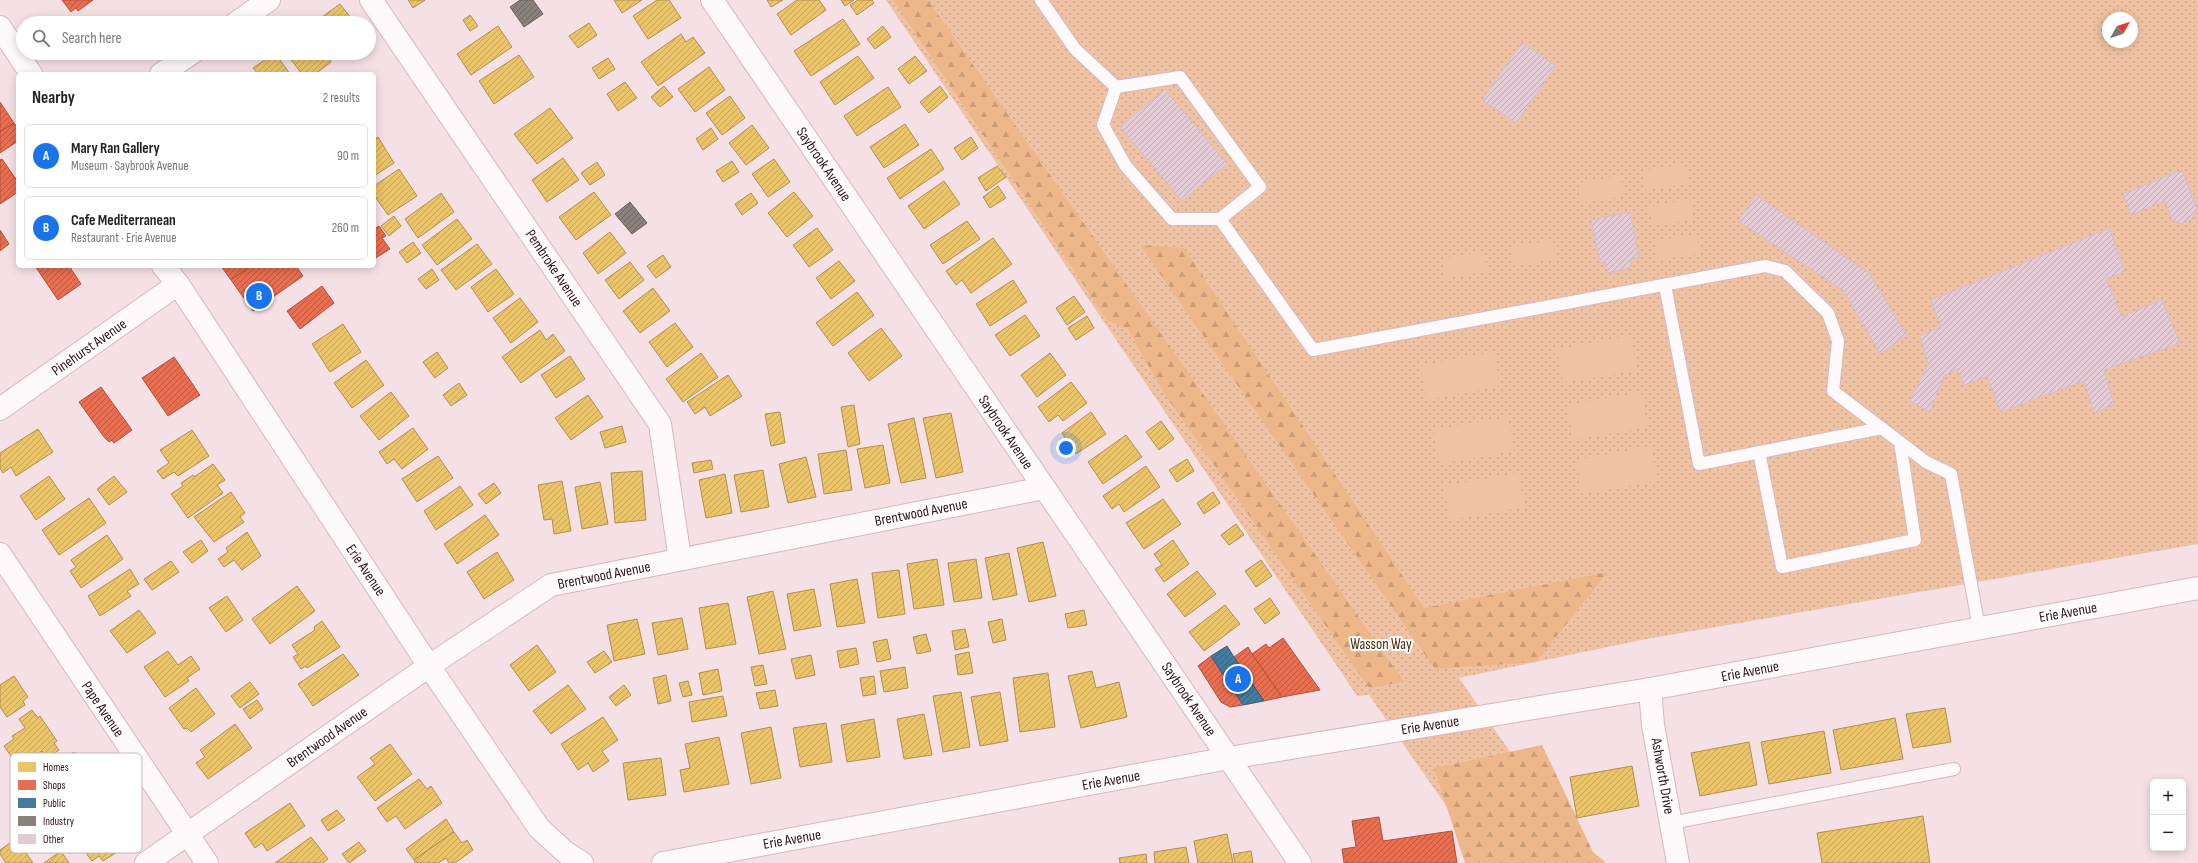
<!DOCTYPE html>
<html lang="en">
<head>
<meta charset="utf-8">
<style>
  body { margin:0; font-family:"Sofia Sans Condensed",sans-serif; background:#f2f2f2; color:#222 }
  .controls { position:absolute; right:12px; bottom:12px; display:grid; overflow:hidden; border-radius:6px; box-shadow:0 2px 10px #0003 }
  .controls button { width:36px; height:36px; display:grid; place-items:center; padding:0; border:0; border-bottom:1px solid #e0e0e0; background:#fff; color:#222; font:20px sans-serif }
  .compass { position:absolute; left:2102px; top:12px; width:36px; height:36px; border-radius:50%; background:#fff; box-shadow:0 2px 10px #0003; rotate:51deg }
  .you { position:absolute; left:1066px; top:448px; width:14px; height:14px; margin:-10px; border:3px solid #fff; border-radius:50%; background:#1a73e8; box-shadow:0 0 0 6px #1a73e833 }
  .badge { display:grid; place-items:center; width:26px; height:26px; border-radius:50%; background:#1a73e8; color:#fff; font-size:13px; font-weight:700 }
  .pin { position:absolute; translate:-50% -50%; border:2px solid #fff; box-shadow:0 1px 4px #0006 }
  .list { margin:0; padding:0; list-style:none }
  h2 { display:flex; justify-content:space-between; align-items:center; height:52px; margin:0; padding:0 16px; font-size:17px }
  h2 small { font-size:13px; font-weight:400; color:#767676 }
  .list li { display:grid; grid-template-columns:26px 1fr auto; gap:12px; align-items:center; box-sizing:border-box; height:64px; margin:0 8px 8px; padding:0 8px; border:1px solid #e0e0e0; border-radius:6px }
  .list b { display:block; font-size:15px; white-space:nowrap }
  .list p { margin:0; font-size:13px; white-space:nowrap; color:#767676 }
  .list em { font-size:13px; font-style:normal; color:#767676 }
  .icon { flex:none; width:22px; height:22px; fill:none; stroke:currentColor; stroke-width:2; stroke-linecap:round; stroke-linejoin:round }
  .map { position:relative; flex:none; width:2198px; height:863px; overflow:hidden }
  .search { position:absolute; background:#fff; box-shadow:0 2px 10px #0003; left:16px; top:16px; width:360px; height:44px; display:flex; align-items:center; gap:10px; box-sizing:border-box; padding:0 14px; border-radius:22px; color:#767676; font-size:15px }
  .panel { position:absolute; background:#fff; box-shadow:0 2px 10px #0003; left:16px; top:72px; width:360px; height:196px; border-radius:6px }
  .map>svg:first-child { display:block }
</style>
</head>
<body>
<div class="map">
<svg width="2198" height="863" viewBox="0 0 2198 863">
  <defs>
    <pattern id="green-dots" width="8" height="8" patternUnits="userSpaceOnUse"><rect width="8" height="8" fill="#efc2a3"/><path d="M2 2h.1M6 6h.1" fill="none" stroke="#cda68c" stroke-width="1.8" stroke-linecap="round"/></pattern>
    <pattern id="forest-firs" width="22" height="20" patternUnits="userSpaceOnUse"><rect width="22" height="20" fill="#edb78a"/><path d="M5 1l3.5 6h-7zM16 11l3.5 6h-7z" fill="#cc9c76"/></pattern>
    <pattern id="homes-hatch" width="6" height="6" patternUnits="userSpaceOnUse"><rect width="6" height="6" fill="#e9c46a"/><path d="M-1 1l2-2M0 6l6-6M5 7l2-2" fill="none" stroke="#c8a75b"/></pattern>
    <pattern id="shops-hatch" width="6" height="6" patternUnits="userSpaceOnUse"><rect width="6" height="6" fill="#e76f51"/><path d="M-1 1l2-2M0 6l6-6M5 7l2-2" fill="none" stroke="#bc5a42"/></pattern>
    <pattern id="public-hatch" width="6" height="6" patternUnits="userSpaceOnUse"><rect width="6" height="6" fill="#457b9d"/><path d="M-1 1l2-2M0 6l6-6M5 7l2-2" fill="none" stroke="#3a637f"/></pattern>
    <pattern id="industry-hatch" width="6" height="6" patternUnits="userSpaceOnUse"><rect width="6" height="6" fill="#8a817c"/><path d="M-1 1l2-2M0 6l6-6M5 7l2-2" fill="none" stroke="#716865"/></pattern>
    <pattern id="building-hatch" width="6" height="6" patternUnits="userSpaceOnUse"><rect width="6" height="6" fill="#e3cad5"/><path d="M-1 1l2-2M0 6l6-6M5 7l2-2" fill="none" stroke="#c3acb6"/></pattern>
  </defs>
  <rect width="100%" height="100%" fill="#f5e0e5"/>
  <path fill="url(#green-dots)" fill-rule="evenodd" d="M886 0H2198V544L1646 639 1459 678 1549 808 1486 863 1369 695 1357 696 1341 672ZM2108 18H2132V42H2108Z"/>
  <g fill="url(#forest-firs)">
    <polygon points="893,0 928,0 1404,682 1369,688 1164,393 1127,328 1107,320"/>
    <polygon points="1140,245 1184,248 1424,608 1608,572 1536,662 1435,669"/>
    <polygon points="1542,745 1593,852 1606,863 1465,863 1434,768"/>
  </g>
  <g fill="#efc2a3">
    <polygon points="1685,164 1688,183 1646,191 1642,171"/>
    <polygon points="1621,176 1624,196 1582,203 1578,183"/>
    <polygon points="1690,199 1694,219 1652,226 1649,207"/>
    <polygon points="1697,234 1700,253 1658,260 1655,241"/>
    <polygon points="1553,240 1556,259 1514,266 1511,247"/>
    <polygon points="1484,252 1487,271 1445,279 1442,259"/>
    <polygon points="1631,336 1637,370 1563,383 1557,349"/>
    <polygon points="1494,352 1500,386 1427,400 1420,366"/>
    <polygon points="1641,392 1648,427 1573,440 1567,405"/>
    <polygon points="1508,417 1514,451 1440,464 1433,430"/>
    <polygon points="1651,446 1657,481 1582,494 1576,460"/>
    <polygon points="1518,473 1525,507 1450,520 1444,486"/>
  </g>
  <g fill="url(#homes-hatch)" stroke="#b28e52">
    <polygon points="408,0 425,0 413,8"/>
    <polygon points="614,0 642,0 622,13"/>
    <polygon points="657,0 669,0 681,18 648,39 633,16"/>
    <polygon points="767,0 783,0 771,7"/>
    <polygon points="797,0 819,0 826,10 791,35 777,14"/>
    <polygon points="841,0 854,0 845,6"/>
    <polygon points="858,0 872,0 874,3 857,15 850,5"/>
    <polygon points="340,4 355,23 316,23 315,22"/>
    <polygon points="470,15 478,26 470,31 463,20"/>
    <polygon points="843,19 860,44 811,76 794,51"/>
    <polygon points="589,23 597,35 578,48 569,36"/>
    <polygon points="498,26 512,47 471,75 457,54"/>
    <polygon points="883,26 891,37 875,49 867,39"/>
    <polygon points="681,34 686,42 693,37 705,53 658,86 641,62"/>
    <polygon points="275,53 290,74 258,74 253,68"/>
    <polygon points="286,53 324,53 331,62 315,74 302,74"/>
    <polygon points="519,55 534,77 494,104 479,81"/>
    <polygon points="858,56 874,78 835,105 820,82"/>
    <polygon points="915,56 927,71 909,84 898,69"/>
    <polygon points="608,58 615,69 599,79 592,68"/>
    <polygon points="709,67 725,90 695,112 678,89"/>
    <polygon points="625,82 637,98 618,111 607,94"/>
    <polygon points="664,86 673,97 660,107 651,97"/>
    <polygon points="940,86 948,97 929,113 920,102"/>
    <polygon points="888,87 901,107 857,136 844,116"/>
    <polygon points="730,96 745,118 722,135 706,113"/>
    <polygon points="550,108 573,138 537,164 514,134"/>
    <polygon points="905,124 919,145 884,168 870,147"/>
    <polygon points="752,125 769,148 746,165 729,143"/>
    <polygon points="711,128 718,139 703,150 696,139"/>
    <polygon points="378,137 394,163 374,176 374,140"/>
    <polygon points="971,137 978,148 962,160 954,148"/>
    <polygon points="931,149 944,169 900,199 887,178"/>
    <polygon points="563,158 579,180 547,202 532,180"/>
    <polygon points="774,159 790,182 768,197 752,174"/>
    <polygon points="732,161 739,172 723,182 716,171"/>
    <polygon points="597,162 605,175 590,185 581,173"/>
    <polygon points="997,166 1006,177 986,191 978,178"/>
    <polygon points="399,169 417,196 388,215 374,195 374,186"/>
    <polygon points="944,181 960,204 924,229 908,206"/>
    <polygon points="998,186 1006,198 990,208 983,197"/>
    <polygon points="594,192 611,215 576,240 559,217"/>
    <polygon points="794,192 813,216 787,237 768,213"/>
    <polygon points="441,193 454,212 418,238 405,219"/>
    <polygon points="751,193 758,203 742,215 735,204"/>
    <polygon points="394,216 401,226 389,236 381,226"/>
    <polygon points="457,219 472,239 437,265 422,245"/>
    <polygon points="967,221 980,239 943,264 930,245"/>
    <polygon points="817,228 833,250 809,267 793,245"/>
    <polygon points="610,232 626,253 598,274 583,253"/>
    <polygon points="993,238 1012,264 971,293 962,280 956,285 946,271"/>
    <polygon points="413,242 421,253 407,263 399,252"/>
    <polygon points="477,244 492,264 456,290 441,270"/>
    <polygon points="663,255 671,267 656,278 647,266"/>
    <polygon points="839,261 855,281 831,299 816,278"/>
    <polygon points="630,262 644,280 619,299 605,280"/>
    <polygon points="432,269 439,280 426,289 418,279"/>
    <polygon points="496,269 514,294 488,312 471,287"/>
    <polygon points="1013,280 1027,302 990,326 976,304"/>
    <polygon points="653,288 670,311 640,333 623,311"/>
    <polygon points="857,292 874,315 833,346 816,323"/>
    <polygon points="1074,296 1085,312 1067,325 1056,308"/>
    <polygon points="520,298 538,322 511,343 493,318"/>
    <polygon points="1025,315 1040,336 1010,356 995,335"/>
    <polygon points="1087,316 1094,328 1076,340 1068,328"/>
    <polygon points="675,323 693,347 667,367 649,342"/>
    <polygon points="343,324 361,352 330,372 312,344"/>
    <polygon points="881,328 902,356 869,381 848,353"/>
    <polygon points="540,330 546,340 553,334 565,351 521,383 502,357"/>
    <polygon points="437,352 448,368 435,378 423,362"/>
    <polygon points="701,353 718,377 683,402 666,379"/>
    <polygon points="1050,353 1066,375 1037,397 1021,375"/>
    <polygon points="570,356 585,379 556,398 541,375"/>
    <polygon points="366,360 384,385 352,408 334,383"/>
    <polygon points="728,375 742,396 710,416 705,407 695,414 687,402"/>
    <polygon points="1071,382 1087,403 1063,421 1058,415 1049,422 1038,407"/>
    <polygon points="459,383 467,395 451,406 443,395"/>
    <polygon points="391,392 409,416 379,440 360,416"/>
    <polygon points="588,395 603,417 571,440 555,418"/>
    <polygon points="854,405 860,444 848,447 841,407"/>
    <polygon points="780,412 785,443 771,446 765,414"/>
    <polygon points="1091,412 1106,434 1076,454 1062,433"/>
    <polygon points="951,413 963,472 936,478 923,418"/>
    <polygon points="914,418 926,478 901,483 888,424"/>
    <polygon points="1161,421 1174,439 1159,450 1146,432"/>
    <polygon points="622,426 626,442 605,448 600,432"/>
    <polygon points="413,428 428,449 402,469 394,459 387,464 379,452"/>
    <polygon points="38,429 53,452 16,476 11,467 3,473 0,468 0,453"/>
    <polygon points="192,430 209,456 178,476 174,472 163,479 157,471 169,463 160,450"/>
    <polygon points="1126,435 1142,457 1103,484 1088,462"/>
    <polygon points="883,445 890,483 865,488 857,449"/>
    <polygon points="846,450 852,490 824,494 818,454"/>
    <polygon points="438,456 453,478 417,502 402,479"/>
    <polygon points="806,457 816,497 788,503 779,464"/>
    <polygon points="1187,459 1194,471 1177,482 1169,470"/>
    <polygon points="711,460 713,469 694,473 692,463"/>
    <polygon points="213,464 225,480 217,485 223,493 188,518 171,494 183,486 181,483 193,475 194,477"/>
    <polygon points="1146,466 1160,487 1124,512 1119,504 1112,509 1103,496"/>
    <polygon points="763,470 769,507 741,512 734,475"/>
    <polygon points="642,471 646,520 615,523 611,473"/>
    <polygon points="725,474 732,513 706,518 699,480"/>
    <polygon points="49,476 65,499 36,520 20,496"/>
    <polygon points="114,476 127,492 109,505 97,489"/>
    <polygon points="562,481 571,531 554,534 552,519 544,520 538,485"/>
    <polygon points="600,482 608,524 582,529 575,487"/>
    <polygon points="494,483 501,493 486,504 478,494"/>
    <polygon points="460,486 473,505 436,530 424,511"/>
    <polygon points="231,492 245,513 240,517 244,522 214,542 194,517"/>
    <polygon points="1213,492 1220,503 1204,514 1197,503"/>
    <polygon points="89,498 106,523 59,555 42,530"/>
    <polygon points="1163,499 1181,524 1144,549 1126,523"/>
    <polygon points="485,515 499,535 457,564 444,544"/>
    <polygon points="1236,524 1244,535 1229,545 1221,535"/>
    <polygon points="247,532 261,556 242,570 234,560 224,567 218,559 228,552 226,548"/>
    <polygon points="107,535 123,559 81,588 70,571 76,567 71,560"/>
    <polygon points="201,540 208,551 192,563 183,552"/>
    <polygon points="1173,540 1189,564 1164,582 1155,569 1162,565 1154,554"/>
    <polygon points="1043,542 1056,596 1029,602 1017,548"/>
    <polygon points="497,552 514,580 484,599 467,572"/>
    <polygon points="1009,553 1017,595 993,600 985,558"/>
    <polygon points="937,559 944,605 914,609 907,564"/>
    <polygon points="976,559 982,598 954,602 948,563"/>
    <polygon points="1261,560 1272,576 1256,587 1245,571"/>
    <polygon points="171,561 179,572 152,590 144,579"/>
    <polygon points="130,569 139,584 127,591 131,596 100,616 88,596"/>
    <polygon points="899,570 905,614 878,618 872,573"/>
    <polygon points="1197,571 1216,594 1185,617 1167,594"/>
    <polygon points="857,579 865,623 837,627 830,584"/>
    <polygon points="297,586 315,611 270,644 252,619"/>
    <polygon points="814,589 821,626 794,631 787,594"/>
    <polygon points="773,591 786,649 759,654 747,597"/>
    <polygon points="227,596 243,620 226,632 209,608"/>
    <polygon points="1270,598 1280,613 1265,624 1254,609"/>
    <polygon points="728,603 736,644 706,649 699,608"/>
    <polygon points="1225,605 1240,624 1204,651 1189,632"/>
    <polygon points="139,610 156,633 127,653 110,631"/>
    <polygon points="1084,610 1087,625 1068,628 1065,614"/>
    <polygon points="682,618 688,649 658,655 652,623"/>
    <polygon points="637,619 645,654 614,661 607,625"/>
    <polygon points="1002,619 1006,640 993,643 988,622"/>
    <polygon points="322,621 340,647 307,668 306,666 301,669 293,657 298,654 292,645 315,630 314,627"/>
    <polygon points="965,629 969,647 955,650 952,631"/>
    <polygon points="926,634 931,651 917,654 913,637"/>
    <polygon points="887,639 891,659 877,662 873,642"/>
    <polygon points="537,645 556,672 529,691 510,665"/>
    <polygon points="856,648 859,664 840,668 837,651"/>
    <polygon points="168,651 178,665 191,656 200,669 187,678 189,681 165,697 144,667"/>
    <polygon points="604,651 612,662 595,673 587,662"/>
    <polygon points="969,652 973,673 958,675 955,655"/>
    <polygon points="343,654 359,675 313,706 298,684"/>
    <polygon points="811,655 815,675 796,679 791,659"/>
    <polygon points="763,665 767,684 755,686 751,667"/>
    <polygon points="905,667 908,688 884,692 880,671"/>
    <polygon points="718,669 722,691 703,695 699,673"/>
    <polygon points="1092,671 1096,688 1119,682 1127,717 1081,728 1068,676"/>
    <polygon points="1048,673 1055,727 1020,732 1013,678"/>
    <polygon points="666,675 671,701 658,704 653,678"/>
    <polygon points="14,676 28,697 23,701 25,705 7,717 0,707 0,685"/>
    <polygon points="874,676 876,694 863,696 860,678"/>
    <polygon points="688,681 692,695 683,697 679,683"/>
    <polygon points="250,682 259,694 240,708 231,696"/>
    <polygon points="568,685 586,709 551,734 533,711"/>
    <polygon points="624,685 631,695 616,706 609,697"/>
    <polygon points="196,688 215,714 191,732 187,728 184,729 169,708"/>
    <polygon points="775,690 778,706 760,709 756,693"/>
    <polygon points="961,692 970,747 943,752 933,696"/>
    <polygon points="1000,692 1008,741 980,746 971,697"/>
    <polygon points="723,696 727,716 692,722 689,702"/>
    <polygon points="257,700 263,709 250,719 243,709"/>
    <polygon points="1945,708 1951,742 1913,748 1906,714"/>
    <polygon points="32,710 38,718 40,716 57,741 54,743 59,750 47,758 42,751 25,764 17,752 11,756 4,746 14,739 12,736 25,728 19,719"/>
    <polygon points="924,714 932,755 904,759 897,719"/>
    <polygon points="603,717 618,740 602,751 609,761 593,772 588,763 578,770 561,744"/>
    <polygon points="1895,718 1903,759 1841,770 1833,730"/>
    <polygon points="874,719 880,757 847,762 841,725"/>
    <polygon points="826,723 832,762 800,767 793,728"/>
    <polygon points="235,724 252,748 208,779 196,763 205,757 200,750"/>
    <polygon points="771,727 781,778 751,784 741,733"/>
    <polygon points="1824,731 1831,773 1769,784 1761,742"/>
    <polygon points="719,737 729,784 684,792 680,770 690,768 685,744"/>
    <polygon points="1749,742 1757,785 1700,796 1691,753"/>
    <polygon points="390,744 412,774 375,801 357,777 375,764 370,758"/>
    <polygon points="74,752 90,776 59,797 53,788 46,792 37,780"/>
    <polygon points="661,758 666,795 628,800 623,763"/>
    <polygon points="1632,766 1639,806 1577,818 1570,777"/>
    <polygon points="419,779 427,789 431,786 442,803 405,829 396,816 387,822 377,808"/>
    <polygon points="290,803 305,826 267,851 262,843 255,848 245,833"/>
    <polygon points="337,810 345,820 328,831 321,820"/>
    <polygon points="1923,816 1930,863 1822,863 1817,833"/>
    <polygon points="109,818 119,832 123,828 133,842 103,861 99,856 92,861 78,842"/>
    <polygon points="446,819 454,832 414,860 406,849"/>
    <polygon points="454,832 462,843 467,840 473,850 455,863 449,863 446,858 438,863 416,863 414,860"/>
    <polygon points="1227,834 1233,863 1198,863 1194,841"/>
    <polygon points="311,837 328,859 323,863 275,863"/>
    <polygon points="16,839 33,863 6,863 0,854 0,850"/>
    <polygon points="359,842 366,851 349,863 342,854"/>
    <polygon points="1186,847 1189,863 1155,863 1154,852"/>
    <polygon points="61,851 69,863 44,863"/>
    <polygon points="1251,851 1253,863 1235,863 1233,854"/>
    <polygon points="1146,854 1147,863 1120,863 1119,858"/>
  </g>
  <g fill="url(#shops-hatch)" stroke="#b05240">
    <polygon points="62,0 93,0 78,11 76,8 71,12"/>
    <polygon points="0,102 14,123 0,132"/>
    <polygon points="14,123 18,129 18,141 0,153 0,132"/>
    <polygon points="2,159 18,182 18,192 0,204 0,160"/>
    <polygon points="379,226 386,236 382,238 390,249 374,259 374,229"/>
    <polygon points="0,230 9,244 0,251"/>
    <polygon points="35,266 69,266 81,284 58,300"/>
    <polygon points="221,266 251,266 231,280"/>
    <polygon points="251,266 296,266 303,276 253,311 231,280"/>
    <polygon points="322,286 334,303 300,329 287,311"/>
    <polygon points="174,357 200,395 168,416 142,378"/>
    <polygon points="101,387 132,430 114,443 112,440 109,442 104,437 79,402"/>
    <polygon points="1283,638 1320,690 1282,697 1252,654 1266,644 1269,648"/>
    <polygon points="1248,647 1252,654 1282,697 1264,701 1234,657"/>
    <polygon points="1211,656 1243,705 1230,707 1221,702 1198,666"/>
    <polygon points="1379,817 1383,841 1452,831 1457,863 1344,863 1342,849 1356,847 1352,821"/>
  </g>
  <polygon fill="url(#public-hatch)" stroke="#3f5b76" points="1227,646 1234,657 1264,701 1243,705 1211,656"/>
  <g fill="url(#industry-hatch)" stroke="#6f5f5f">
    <polygon points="520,0 533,0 543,14 524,27 510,7"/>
    <polygon points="630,202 647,223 632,234 615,214"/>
  </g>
  <g fill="url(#building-hatch)" stroke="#d5bec8">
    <polygon points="1522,42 1556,66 1516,123 1482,100"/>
    <polygon points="1165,89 1227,164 1182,201 1120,127"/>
    <polygon points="2182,170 2197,208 2191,220 2181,224 2172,220 2165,201 2131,215 2123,194"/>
    <polygon points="1756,195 1870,274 1907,336 1880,354 1844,291 1738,221"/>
    <polygon points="1630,212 1639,257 1630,259 1632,268 1608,273 1605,262 1600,263 1591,220"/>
    <polygon points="2110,228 2124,272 2106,279 2122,316 2162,300 2180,343 2104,370 2114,404 2094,413 2084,381 2001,412 1987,377 1964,385 1957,369 1944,376 1930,412 1910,401 1928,364 1920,336 1941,327 1931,300"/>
  </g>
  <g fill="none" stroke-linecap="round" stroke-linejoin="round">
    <defs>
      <g id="service">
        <polyline points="1041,0 1075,49 1116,87 1180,77 1260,187 1220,219 1313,350 1765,266 1785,271 1828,313 1838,341 1833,391 1926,462 1951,474 1979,628"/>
        <polyline points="1116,87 1103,125 1125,165 1172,219 1220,219"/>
        <polyline points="1665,285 1699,464 1882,428"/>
        <polyline points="1759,452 1782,567 1915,540 1900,442"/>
        <polyline points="1671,823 1954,769"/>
      </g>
      <g id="minor">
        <polyline points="371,0 660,424 680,559"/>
        <polyline points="712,0 1300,863"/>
        <polyline points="236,23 269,0"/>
        <polyline points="161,74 192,53"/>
        <polyline points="0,409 178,284"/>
        <polyline points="0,554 207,863"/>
        <polyline points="1650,689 1653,725 1678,863"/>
        <polyline points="146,863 429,666 551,585 1044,488"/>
      </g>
      <g id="tertiary">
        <polyline points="0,27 31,74"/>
        <polyline points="163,266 178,284 429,666 539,828 565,852 582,863"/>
        <polyline points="663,863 1229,758 1650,689 2198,588"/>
      </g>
    </defs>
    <use href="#service" stroke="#d2b9bf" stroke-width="14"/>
    <use href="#minor" stroke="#d2b9bf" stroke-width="24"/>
    <use href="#tertiary" stroke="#d2b9bf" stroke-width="24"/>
    <use href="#service" stroke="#fefafb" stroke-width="12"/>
    <use href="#minor" stroke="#fefafb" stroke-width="22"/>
    <use href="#tertiary" stroke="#fefafb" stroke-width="22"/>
  </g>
  <g text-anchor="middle" stroke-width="4" stroke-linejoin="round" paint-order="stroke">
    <g font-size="15" fill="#30101a" stroke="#fff">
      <text transform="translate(824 164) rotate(56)" y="5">Saybrook Avenue</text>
      <text transform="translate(554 268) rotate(56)" y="5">Pembroke Avenue</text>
      <text transform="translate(89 347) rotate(-35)" y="5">Pinehurst Avenue</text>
      <text transform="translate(1006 432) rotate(56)" y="5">Saybrook Avenue</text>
      <text transform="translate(921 512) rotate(-11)" y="5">Brentwood Avenue</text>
      <text transform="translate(366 570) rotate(56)" y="5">Erie Avenue</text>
      <text transform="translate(604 575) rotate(-11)" y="5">Brentwood Avenue</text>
      <text transform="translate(2068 612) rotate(-10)" y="5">Erie Avenue</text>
      <text transform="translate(1750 671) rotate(-11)" y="5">Erie Avenue</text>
      <text transform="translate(1189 699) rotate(56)" y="5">Saybrook Avenue</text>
      <text transform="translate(103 709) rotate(56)" y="5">Pape Avenue</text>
      <text transform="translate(1430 725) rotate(-9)" y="5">Erie Avenue</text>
      <text transform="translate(327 737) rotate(-35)" y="5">Brentwood Avenue</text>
      <text transform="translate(1663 776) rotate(80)" y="5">Ashworth Drive</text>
      <text transform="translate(1111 780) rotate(-10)" y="5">Erie Avenue</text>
      <text transform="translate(792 839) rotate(-10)" y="5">Erie Avenue</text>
    </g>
    <g font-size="15" fill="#4a2a05" stroke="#fff">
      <text x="1381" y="649">Wasson Way</text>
    </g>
  </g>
  <rect x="10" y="753" width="132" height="100" rx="6" fill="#fff" stroke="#c1b7ba" stroke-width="1"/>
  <rect x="18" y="762" width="18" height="10" fill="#e9c46a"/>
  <rect x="18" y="780" width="18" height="10" fill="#e76f51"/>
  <rect x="18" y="798" width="18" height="10" fill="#457b9d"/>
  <rect x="18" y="816" width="18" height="10" fill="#8a817c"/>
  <rect x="18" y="834" width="18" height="10" fill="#e3cad5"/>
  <g font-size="11" fill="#30101a">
    <text x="43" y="771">Homes</text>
    <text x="43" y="789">Shops</text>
    <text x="43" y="807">Public</text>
    <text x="43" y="825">Industry</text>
    <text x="43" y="843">Other</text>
  </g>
</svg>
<div class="controls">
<button>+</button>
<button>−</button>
</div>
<svg class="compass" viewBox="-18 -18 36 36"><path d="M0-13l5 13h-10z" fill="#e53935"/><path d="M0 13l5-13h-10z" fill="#767676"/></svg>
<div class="you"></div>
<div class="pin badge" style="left:1238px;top:679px">A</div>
<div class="pin badge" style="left:259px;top:296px">B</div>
<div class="search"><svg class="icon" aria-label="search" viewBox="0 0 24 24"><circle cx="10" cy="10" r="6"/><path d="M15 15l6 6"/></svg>Search here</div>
<section class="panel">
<h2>Nearby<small>2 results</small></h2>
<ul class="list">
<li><span class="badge">A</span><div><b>Mary Ran Gallery</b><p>Museum · Saybrook Avenue</p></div><em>90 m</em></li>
<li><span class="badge">B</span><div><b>Cafe Mediterranean</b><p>Restaurant · Erie Avenue</p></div><em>260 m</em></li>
</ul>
</section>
</div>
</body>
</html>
